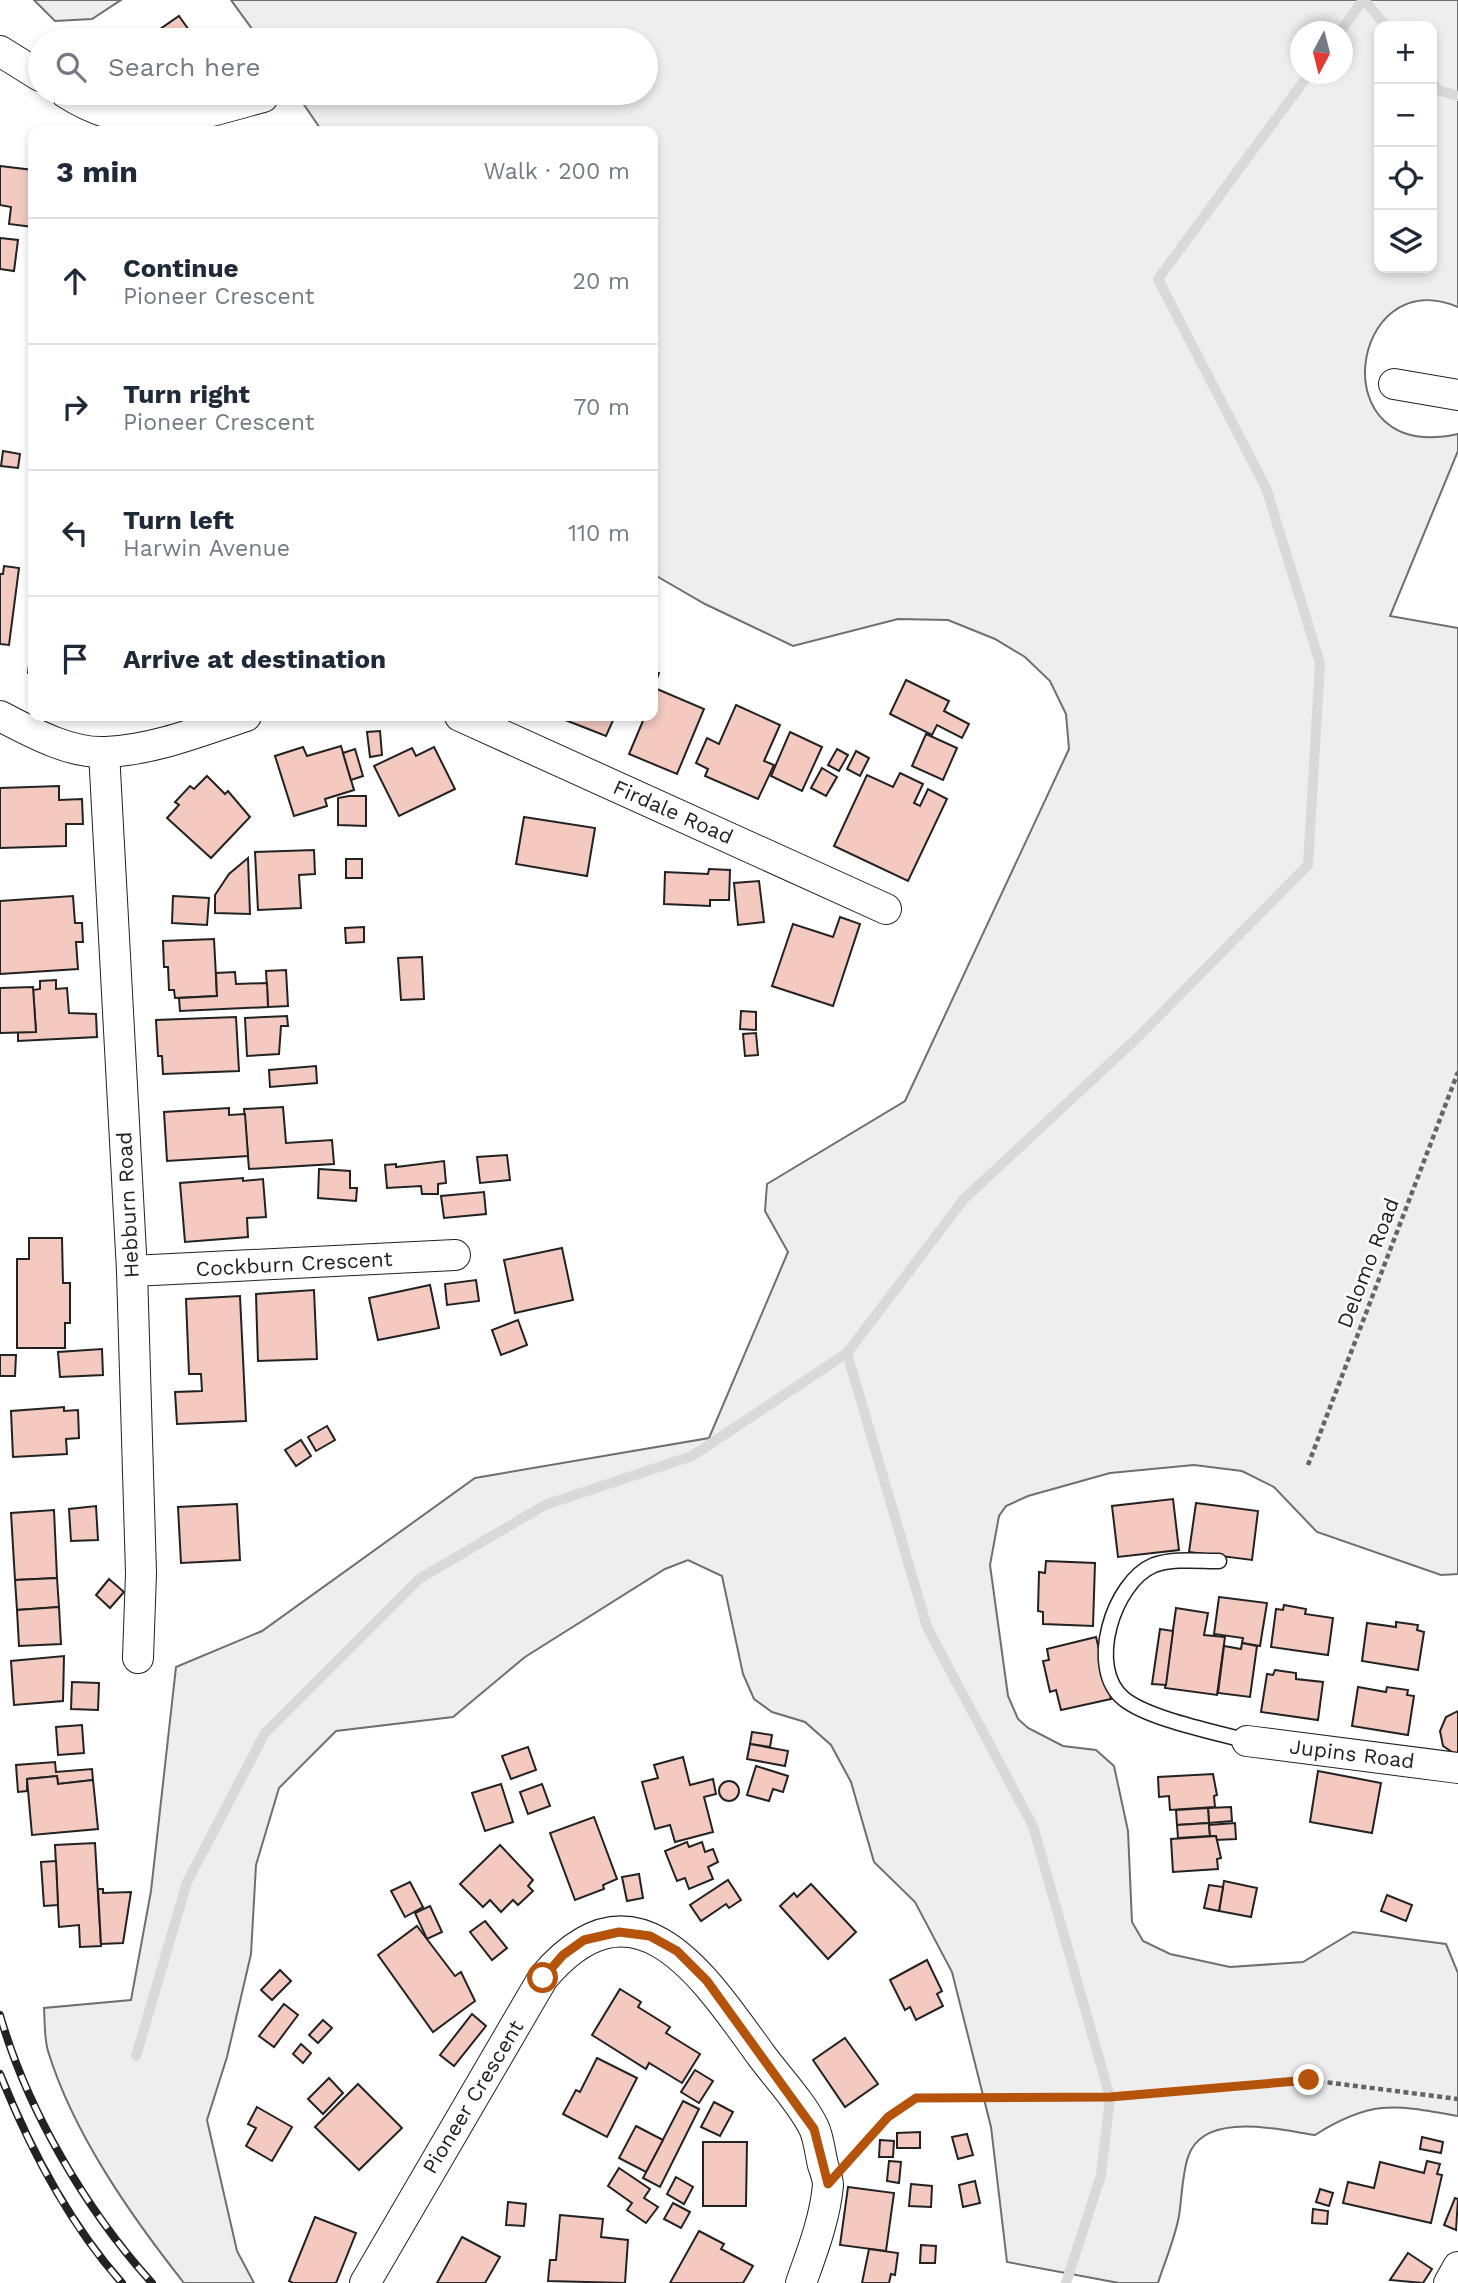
<!DOCTYPE html>
<html lang="en">
<head>
<meta charset="utf-8">
<style>
  body { margin:0; font-family:"Work Sans",sans-serif; background:#f6f6f7; color:#1f2937 }
  .controls { position:absolute; right:21px; top:21px; display:grid; overflow:hidden; border-radius:14px; box-shadow:0 4px 10px #0003 }
  .controls button { width:63px; height:63px; display:grid; place-items:center; padding:0; border:0; border-bottom:2px solid #e0e1e3; background:#fff; color:#1f2937; font:35px sans-serif }
  .compass { position:absolute; left:1290px; top:21px; width:63px; height:63px; border-radius:50%; background:#fff; box-shadow:0 4px 10px #0003; rotate:187deg }
  .stop { position:absolute; width:21px; height:21px; margin:-16px; border:5px solid #b45309; border-radius:50%; background:#fff }
  .stop.end { background:#b45309; border-color:#fff; box-shadow:0 2px 7px #0008 }
  .list { margin:0; padding:0; list-style:none }
  h2 { display:flex; justify-content:space-between; align-items:center; height:91px; margin:0; padding:0 28px; font-size:30px }
  h2 small { font-size:23px; font-weight:400; color:#747a83 }
  .list li { display:grid; grid-template-columns:46px 1fr auto; gap:21px; align-items:center; box-sizing:border-box; height:126px; padding:0 28px; border-top:2px solid #e0e1e3 }
  .list b { display:block; font-size:26px; white-space:nowrap }
  .list p { margin:0; font-size:23px; white-space:nowrap; color:#747a83 }
  .list em { font-size:23px; font-style:normal; color:#747a83 }
  .icon { flex:none; width:38px; height:38px; fill:none; stroke:currentColor; stroke-width:2; stroke-linecap:round; stroke-linejoin:round }
  .map { position:relative; flex:none; width:1458px; height:2283px; overflow:hidden }
  .search { position:absolute; background:#fff; box-shadow:0 4px 10px #0003; left:28px; top:28px; width:630px; height:77px; display:flex; align-items:center; gap:18px; box-sizing:border-box; padding:0 24px; border-radius:38px; color:#747a83; font-size:26px }
  .panel { position:absolute; background:#fff; box-shadow:0 4px 10px #0003; left:28px; top:126px; width:630px; height:595px; border-radius:14px }
  .map>svg:first-child { display:block }
</style>
</head>
<body>
<div class="map">
<svg width="1458" height="2283" viewBox="0 0 1458 2283">
  <rect width="100%" height="100%" fill="#fff"/>
  <g fill="#eee" stroke="#6f6f6f" stroke-width="2" fill-rule="evenodd">
    <polygon points="34,0 121,0 92,19 55,21"/>
    <path d="M231 0H1458V307C1350 261 1319 465 1458 434V451L1390 616 1458 628V1574L1441 1575 1317 1532 1274 1487 1242 1471 1194 1465 1110 1473 1028 1496 1006 1506 999 1516 990 1565 1008 1696 1018 1719 1028 1728 1063 1746 1096 1750 1114 1766 1128 1831 1132 1922 1143 1941 1170 1954 1230 1967 1303 1962 1353 1932 1446 1944 1458 1973V2116C1395 2105 1372 2099 1315 2135 1280 2130 1203 2110 1188 2157 1182 2175 1182 2197 1179 2216 1175 2238 1165 2261 1158 2283H1119L1007 2262 991 2127 952 1972 915 1902 874 1862 851 1782 831 1745 805 1722 772 1712 754 1699 743 1674 722 1576 688 1560 665 1569 525 1657 453 1717 336 1731 279 1788 256 1865 251 1954 227 2057 207 2120 237 2251 254 2283H184C131 2216 73 2133 48 2051 44 2038 45 2021 44 2008L131 2000 151 1891 176 1667 262 1631 475 1478 709 1438 788 1252 765 1211 767 1184 905 1101 1069 749 1066 714 1050 681 1025 657 995 639 948 620 898 619 793 646 705 604 653 574V131H322L296 93H646V40H260ZM1379 26H1432V268H1379ZM1300 32H1342V74H1300Z"/>
  </g>
  <g fill="none" stroke-linecap="round" stroke-linejoin="round">
    <g stroke="#d9d9d9" stroke-width="10">
      <polyline points="1364,0 1386,26"/>
      <polyline points="1340,32 1363,0"/>
      <polyline points="1432,82 1438,90 1458,96"/>
      <polyline points="136,2056 187,1882 265,1733 419,1579 545,1505 692,1456 847,1353"/>
      <polyline points="1066,2283 1101,2175 1110,2097 1033,1826 927,1627 847,1353 964,1199 1138,1037 1308,865 1320,663 1266,488 1158,279 1309,74"/>
    </g>
  </g>
  <g fill="#f3c9c0" stroke="#222" stroke-width="2">
    <polygon points="179,16 196,40 131,40 143,32 147,38"/>
    <polygon points="0,166 33,170 33,227 9,224 11,207 0,205"/>
    <polygon points="0,238 18,240 14,271 0,269"/>
    <polygon points="3,451 20,454 18,468 1,466"/>
    <polygon points="4,566 19,568 9,645 0,644 0,574 3,574"/>
    <polygon points="33,631 33,674 28,673"/>
    <polygon points="653,671 659,673 653,689"/>
    <polygon points="906,680 949,701 944,711 969,724 962,738 937,725 932,735 890,714"/>
    <polygon points="657,689 704,709 677,774 629,754 645,716 653,716 653,698"/>
    <polygon points="736,705 780,725 764,761 774,765 758,799 705,776 708,769 696,763 707,738 719,744"/>
    <polygon points="555,716 615,716 606,736"/>
    <polygon points="380,731 382,755 370,757 367,732"/>
    <polygon points="790,732 822,747 802,791 771,776"/>
    <polygon points="926,734 957,748 943,780 912,766"/>
    <polygon points="341,746 354,790 325,799 327,806 294,816 275,756 303,747 307,756"/>
    <polygon points="434,747 455,789 399,816 374,766 412,748 416,756"/>
    <polygon points="355,749 363,776 351,780 343,753"/>
    <polygon points="837,749 848,755 839,771 828,765"/>
    <polygon points="856,751 869,758 860,776 847,769"/>
    <polygon points="822,768 837,777 826,796 811,788"/>
    <polygon points="900,773 923,784 914,803 920,806 928,789 947,799 908,881 834,846 867,775 893,787"/>
    <polygon points="207,776 225,794 228,791 250,817 211,858 167,818 179,805 175,802 190,786 194,789"/>
    <polygon points="59,786 59,800 82,799 83,824 66,824 66,846 0,848 0,788"/>
    <polygon points="349,796 366,796 366,826 338,825 338,798"/>
    <polygon points="524,817 595,828 587,876 516,864"/>
    <polygon points="314,850 315,874 299,875 301,908 258,910 255,852"/>
    <polygon points="248,858 250,914 215,913 215,895 229,874"/>
    <rect x="346" y="859" width="16" height="19"/>
    <polygon points="709,869 730,870 729,900 710,900 710,906 664,904 665,872 708,874"/>
    <polygon points="759,881 764,922 738,925 734,883"/>
    <polygon points="73,896 75,923 82,923 83,942 76,942 78,969 0,974 0,901"/>
    <polygon points="173,896 209,898 207,925 172,923"/>
    <polygon points="840,917 860,924 833,1006 772,986 793,924 833,937"/>
    <polygon points="364,927 364,942 346,943 345,928"/>
    <polygon points="214,939 217,996 175,998 174,990 169,990 168,967 164,967 163,941"/>
    <polygon points="422,957 424,999 401,1000 398,958"/>
    <polygon points="286,970 288,1006 268,1007 266,971"/>
    <polygon points="235,972 236,984 267,983 268,1007 180,1011 179,998 217,996 216,973"/>
    <polygon points="56,980 56,989 67,988 69,1013 96,1014 97,1037 18,1041 18,1032 36,1032 33,990 40,989 40,981"/>
    <polygon points="33,987 36,1032 0,1033 0,988"/>
    <polygon points="741,1011 756,1012 756,1030 740,1029"/>
    <polygon points="287,1016 288,1026 281,1026 279,1054 247,1056 245,1018"/>
    <polygon points="236,1017 239,1071 163,1074 162,1056 158,1056 156,1020"/>
    <polygon points="756,1033 758,1055 745,1056 743,1034"/>
    <polygon points="316,1066 317,1083 270,1087 269,1070"/>
    <polygon points="283,1107 286,1143 332,1140 334,1164 249,1169 244,1109"/>
    <polygon points="229,1108 229,1115 245,1114 248,1156 167,1161 164,1112"/>
    <polygon points="507,1155 510,1180 480,1183 477,1157"/>
    <polygon points="444,1161 446,1183 438,1184 438,1194 422,1194 421,1186 387,1188 385,1165 396,1164 396,1167"/>
    <polygon points="319,1169 350,1171 350,1188 357,1188 356,1201 318,1198"/>
    <polygon points="243,1178 243,1181 263,1179 266,1217 247,1218 248,1237 185,1242 180,1183"/>
    <polygon points="484,1192 486,1214 444,1218 441,1196"/>
    <polygon points="29,1238 62,1238 63,1283 70,1283 70,1323 65,1323 65,1348 17,1348 17,1259 29,1259"/>
    <polygon points="562,1248 573,1300 515,1313 504,1260"/>
    <polygon points="476,1280 479,1301 447,1305 445,1284"/>
    <polygon points="430,1285 439,1328 378,1340 369,1298"/>
    <polygon points="314,1290 317,1359 258,1361 256,1294"/>
    <polygon points="240,1296 246,1421 177,1424 175,1392 202,1391 201,1374 189,1374 186,1299"/>
    <polygon points="518,1320 527,1345 501,1355 492,1330"/>
    <polygon points="102,1349 103,1375 60,1377 58,1352"/>
    <polygon points="0,1355 16,1355 15,1376 0,1376"/>
    <polygon points="64,1407 64,1411 78,1410 79,1438 66,1439 67,1454 13,1457 11,1411"/>
    <polygon points="327,1426 335,1440 316,1451 308,1437"/>
    <polygon points="301,1440 311,1456 296,1466 285,1450"/>
    <polygon points="1173,1499 1179,1550 1118,1557 1112,1506"/>
    <polygon points="1196,1503 1258,1511 1252,1560 1189,1552"/>
    <polygon points="237,1504 240,1560 181,1563 178,1507"/>
    <polygon points="96,1506 98,1540 71,1541 69,1509"/>
    <polygon points="54,1510 57,1578 15,1580 11,1513"/>
    <polygon points="1046,1561 1095,1563 1093,1626 1043,1624 1043,1612 1038,1611 1039,1572 1045,1573"/>
    <polygon points="57,1578 59,1607 17,1610 15,1580"/>
    <polygon points="109,1579 124,1592 110,1608 96,1595"/>
    <polygon points="1219,1597 1267,1603 1260,1646 1242,1643 1243,1638 1214,1634"/>
    <polygon points="1284,1605 1306,1609 1305,1614 1333,1618 1328,1655 1271,1647 1276,1609 1283,1610"/>
    <polygon points="59,1607 61,1644 19,1646 17,1610"/>
    <polygon points="1176,1608 1208,1613 1204,1635 1225,1637 1217,1695 1165,1688"/>
    <polygon points="1396,1622 1418,1625 1417,1630 1424,1632 1418,1670 1362,1661 1367,1623 1396,1627"/>
    <polygon points="1160,1629 1173,1631 1166,1685 1152,1684"/>
    <polygon points="1096,1637 1111,1699 1061,1710 1056,1690 1050,1692 1043,1661 1049,1660 1047,1649"/>
    <polygon points="1242,1643 1257,1646 1250,1697 1218,1693 1224,1646 1241,1649"/>
    <polygon points="64,1656 63,1701 14,1705 11,1661"/>
    <polygon points="1275,1670 1296,1673 1296,1679 1323,1682 1318,1720 1261,1712 1267,1674 1273,1675"/>
    <polygon points="72,1682 99,1683 98,1710 71,1709"/>
    <polygon points="1358,1687 1386,1692 1387,1687 1408,1690 1407,1695 1414,1696 1408,1735 1352,1726"/>
    <polygon points="1458,1711 1458,1756 1443,1746 1440,1731 1446,1717"/>
    <polygon points="82,1725 84,1753 58,1755 56,1727"/>
    <polygon points="752,1732 772,1735 770,1747 750,1744"/>
    <polygon points="750,1744 788,1751 785,1766 747,1759"/>
    <polygon points="528,1747 536,1770 511,1779 502,1756"/>
    <polygon points="683,1757 690,1785 713,1779 716,1794 704,1797 713,1832 675,1842 670,1825 655,1829 642,1782 658,1778 654,1765"/>
    <polygon points="55,1762 56,1772 92,1769 93,1780 58,1784 57,1776 27,1779 27,1791 18,1792 16,1765"/>
    <polygon points="756,1766 788,1776 783,1792 773,1789 769,1801 747,1795"/>
    <polygon points="1318,1771 1381,1783 1372,1833 1310,1822"/>
    <polygon points="1213,1774 1217,1795 1214,1796 1215,1807 1170,1810 1169,1796 1159,1797 1158,1777"/>
    <polygon points="57,1776 58,1784 93,1780 98,1829 32,1835 27,1779"/>
    <circle cx="729" cy="1791" r="10"/>
    <polygon points="501,1784 513,1822 485,1831 472,1793"/>
    <polygon points="542,1784 550,1806 528,1814 520,1792"/>
    <polygon points="1231,1807 1232,1821 1209,1823 1208,1808"/>
    <polygon points="1208,1808 1209,1823 1177,1825 1176,1810"/>
    <polygon points="594,1817 617,1879 603,1885 604,1889 575,1900 550,1833"/>
    <polygon points="1209,1823 1210,1836 1178,1838 1177,1825"/>
    <polygon points="1235,1823 1236,1839 1216,1840 1216,1836 1210,1836 1209,1825"/>
    <polygon points="1216,1836 1221,1858 1217,1859 1218,1869 1173,1872 1171,1839"/>
    <polygon points="687,1842 689,1847 702,1842 705,1852 713,1849 718,1862 708,1867 713,1879 689,1889 685,1878 677,1881 665,1851"/>
    <polygon points="95,1843 101,1946 80,1947 79,1925 59,1927 55,1845"/>
    <polygon points="500,1845 533,1880 528,1886 533,1891 518,1905 513,1900 501,1912 490,1900 483,1907 460,1884"/>
    <polygon points="56,1861 58,1905 44,1906 41,1862"/>
    <polygon points="639,1874 643,1898 627,1901 622,1877"/>
    <polygon points="728,1880 741,1900 729,1908 726,1904 701,1921 690,1905"/>
    <polygon points="1224,1881 1257,1888 1251,1917 1219,1911"/>
    <polygon points="410,1882 423,1907 405,1917 391,1891"/>
    <polygon points="811,1884 856,1932 828,1959 780,1906 794,1893 797,1897"/>
    <polygon points="1209,1885 1223,1887 1219,1911 1204,1908"/>
    <polygon points="98,1889 103,1889 103,1893 131,1892 123,1943 101,1944"/>
    <polygon points="1387,1895 1412,1905 1406,1921 1381,1911"/>
    <polygon points="430,1906 442,1932 427,1939 415,1913"/>
    <polygon points="485,1921 507,1948 492,1960 470,1932"/>
    <polygon points="417,1926 455,1976 461,1972 475,2001 433,2032 378,1955"/>
    <polygon points="927,1960 942,1991 937,1994 943,2006 916,2020 910,2007 905,2010 890,1980"/>
    <polygon points="280,1970 291,1981 272,2000 261,1990"/>
    <polygon points="620,1989 641,2002 638,2007 670,2027 666,2033 700,2054 682,2083 649,2063 646,2069 592,2035"/>
    <polygon points="284,2004 298,2015 274,2047 259,2036"/>
    <polygon points="472,2014 486,2026 454,2066 440,2055"/>
    <polygon points="323,2020 332,2028 318,2043 309,2035"/>
    <polygon points="845,2038 878,2084 845,2107 813,2060"/>
    <polygon points="301,2044 311,2053 303,2063 293,2054"/>
    <polygon points="597,2058 637,2078 607,2137 563,2114 576,2090 580,2092"/>
    <polygon points="695,2070 713,2081 699,2103 681,2092"/>
    <polygon points="329,2078 343,2093 323,2114 308,2099"/>
    <polygon points="358,2084 402,2128 359,2170 315,2127"/>
    <polygon points="683,2101 699,2109 660,2187 643,2178"/>
    <polygon points="714,2102 733,2112 720,2136 701,2127"/>
    <polygon points="257,2107 292,2127 272,2161 246,2146 256,2128 248,2124"/>
    <polygon points="636,2126 663,2140 646,2172 619,2158"/>
    <polygon points="920,2132 920,2148 897,2148 897,2133"/>
    <polygon points="967,2134 973,2155 958,2159 952,2137"/>
    <polygon points="1422,2137 1443,2142 1441,2153 1420,2149"/>
    <polygon points="880,2140 894,2141 893,2157 879,2157"/>
    <polygon points="703,2142 747,2142 746,2206 703,2206"/>
    <polygon points="889,2161 901,2162 899,2183 887,2181"/>
    <polygon points="1427,2161 1440,2164 1437,2174 1442,2175 1431,2223 1343,2203 1348,2182 1374,2188 1380,2162 1424,2173"/>
    <polygon points="619,2168 650,2189 644,2198 658,2207 646,2223 627,2210 632,2203 608,2186"/>
    <polygon points="676,2177 693,2187 684,2204 667,2194"/>
    <polygon points="975,2181 980,2203 963,2207 959,2185"/>
    <polygon points="911,2184 932,2186 931,2207 909,2206"/>
    <polygon points="848,2187 894,2193 886,2251 840,2245"/>
    <polygon points="1320,2189 1333,2193 1329,2206 1316,2202"/>
    <polygon points="1455,2198 1458,2199 1456,2230 1444,2225"/>
    <polygon points="508,2202 526,2204 524,2226 506,2225"/>
    <polygon points="673,2203 690,2212 681,2228 664,2219"/>
    <polygon points="1313,2209 1328,2211 1327,2224 1312,2223"/>
    <polygon points="560,2215 603,2219 601,2237 628,2240 625,2283 548,2281 550,2260 556,2260"/>
    <polygon points="315,2217 356,2233 336,2283 293,2283 289,2281"/>
    <polygon points="699,2231 724,2244 721,2249 753,2266 743,2283 670,2283"/>
    <polygon points="462,2237 500,2257 485,2283 437,2283"/>
    <polygon points="921,2245 936,2246 935,2263 920,2263"/>
    <polygon points="869,2249 898,2253 895,2275 891,2274 889,2283 862,2283"/>
    <polygon points="1408,2253 1432,2269 1423,2283 1390,2280"/>
  </g>
  <g fill="none" stroke-linecap="round" stroke-linejoin="round">
    <defs>
      <path id="service" d="M1219 1561C1198 1561 1174 1558 1154 1565 1113 1582 1086 1669 1124 1699 1149 1719 1215 1732 1247 1741"/>
      <g id="minor">
        <polyline points="0,51 40,76"/>
        <path d="M66 93C137 138 189 117 263 97"/>
        <polyline points="1394,384 1458,395"/>
        <path d="M0 716C31 732 70 754 106 752 154 750 201 731 246 716"/>
        <polyline points="460,716 886,909"/>
        <polyline points="104,752 132,1271 141,1573 138,1658"/>
        <polyline points="132,1271 455,1255"/>
        <polyline points="1247,1741 1458,1768"/>
        <path d="M365 2283 543 1978C636 1868 705 1978 761 2055 778 2078 802 2103 814 2128 819 2139 820 2153 823 2165 825 2171 828 2179 828 2185 825 2219 812 2252 801 2283"/>
        <polyline points="1449,2283 1458,2267"/>
      </g>
    </defs>
    <use href="#service" stroke="#222" stroke-width="17"/>
    <use href="#minor" stroke="#222" stroke-width="32"/>
    <g stroke="#646464" stroke-width="4.5" stroke-dasharray="5 3.5" stroke-linecap="butt">
      <polyline points="1308,1465 1458,1072"/>
      <polyline points="851,2158 888,2117 916,2098 1110,2097 1309,2080 1458,2099"/>
    </g>
    <use href="#service" stroke="#fff" stroke-width="14"/>
    <use href="#minor" stroke="#fff" stroke-width="30"/>
    <defs>
      <g id="rail">
        <path d="M0 2015C27 2110 86 2210 152 2283"/>
        <path d="M0 2074C30 2149 68 2222 122 2283"/>
      </g>
    </defs>
    <use href="#rail" stroke="#222" stroke-width="8"/>
    <use href="#rail" stroke="#fff" stroke-width="5" stroke-dasharray="16" stroke-linecap="butt"/>
  </g>
  <g fill="none" stroke-linecap="round" stroke-linejoin="round">
    <polyline stroke="#b45309" stroke-width="9" points="543,1978 563,1955 584,1940 619,1932 650,1936 677,1951 707,1981 814,2129 828,2184 888,2117 916,2098 1110,2097 1309,2080"/>
  </g>
  <g text-anchor="middle" stroke-width="5" stroke-linejoin="round" paint-order="stroke">
    <g font-size="21" fill="#222" stroke="#fff">
      <text transform="translate(673 812) rotate(24)" y="7">Firdale Road</text>
      <text transform="translate(128 1205) rotate(-93)" y="7">Hebburn Road</text>
      <text transform="translate(1368 1263) rotate(-69)" y="7">Delomo Road</text>
      <text transform="translate(294 1264) rotate(-3)" y="7">Cockburn Crescent</text>
      <text transform="translate(1352 1754) rotate(7)" y="7">Jupins Road</text>
      <text transform="translate(473 2097) rotate(-59)" y="7">Pioneer Crescent</text>
    </g>
  </g>
</svg>
<div class="controls">
<button>+</button>
<button>−</button>
<button><svg class="icon" aria-label="locate" viewBox="0 0 24 24"><circle cx="12" cy="12" r="6"/><path d="M12 2v4M12 18v4M2 12h4M18 12h4"/></svg></button>
<button><svg class="icon" aria-label="layers" viewBox="0 0 24 24"><path d="M12 4l9 5-9 5-9-5zM3 14l9 5 9-5"/></svg></button>
</div>
<svg class="compass" viewBox="-18 -18 36 36"><path d="M0-13l5 13h-10z" fill="#e53935"/><path d="M0 13l5-13h-10z" fill="#747a83"/></svg>
<div class="stop" style="left:543px;top:1978px"></div>
<div class="stop end" style="left:1309px;top:2080px"></div>
<div class="search"><svg class="icon" aria-label="search" viewBox="0 0 24 24"><circle cx="10" cy="10" r="6"/><path d="M15 15l6 6"/></svg>Search here</div>
<section class="panel">
<h2>3 min<small>Walk · 200 m</small></h2>
<ul class="list">
<li><svg class="icon" aria-label="ahead" viewBox="0 0 24 24"><path d="M12 20V5M6 11l6-6 6 6"/></svg><div><b>Continue</b><p>Pioneer Crescent</p></div><em>20 m</em></li>
<li><svg class="icon" aria-label="right" viewBox="0 0 24 24"><path d="M7 20v-9h11M14 6l5 5-5 5"/></svg><div><b>Turn right</b><p>Pioneer Crescent</p></div><em>70 m</em></li>
<li><svg class="icon" aria-label="left" viewBox="0 0 24 24"><path d="M17 20v-9H6M10 6l-5 5 5 5"/></svg><div><b>Turn left</b><p>Harwin Avenue</p></div><em>110 m</em></li>
<li><svg class="icon" aria-label="arrive" viewBox="0 0 24 24"><path d="M6 21V4h12l-3 4 3 4H6"/></svg><div><b>Arrive at destination</b></div></li>
</ul>
</section>
</div>
</body>
</html>
